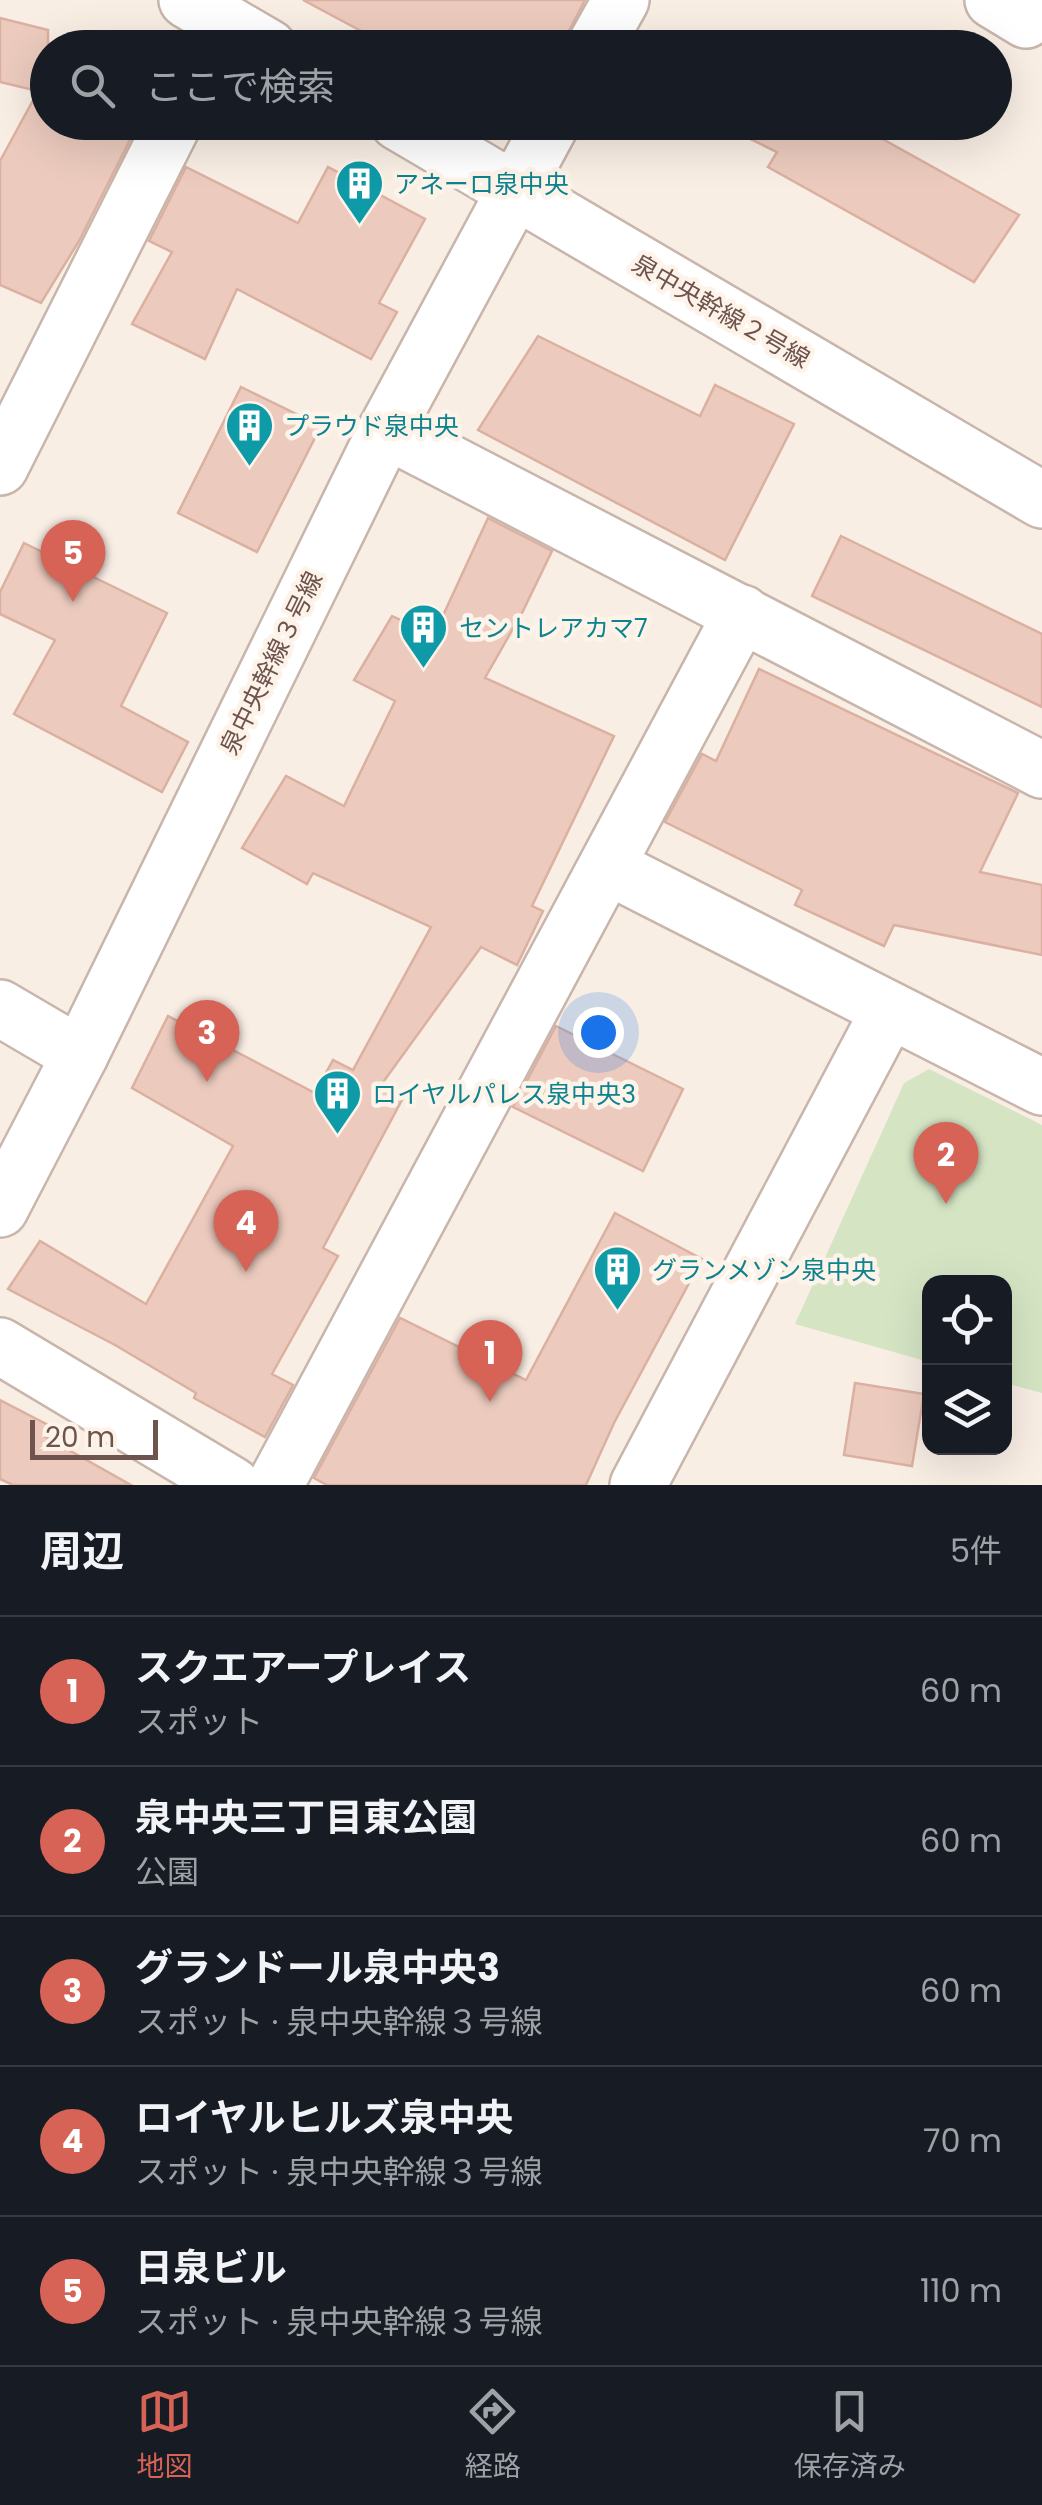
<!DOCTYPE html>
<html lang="ja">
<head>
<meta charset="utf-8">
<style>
  body { margin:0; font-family:Poppins,"Noto Sans JP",sans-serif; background:#20242c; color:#f1f3f6 }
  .controls { position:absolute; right:30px; bottom:30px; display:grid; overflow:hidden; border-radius:20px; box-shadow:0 10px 40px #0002 }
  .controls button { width:90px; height:90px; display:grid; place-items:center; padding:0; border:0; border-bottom:2px solid #363941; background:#171b24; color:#f1f3f6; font:50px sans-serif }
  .scale { position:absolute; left:30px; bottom:25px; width:128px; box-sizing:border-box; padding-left:10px; border:5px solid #6e544c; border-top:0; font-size:28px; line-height:35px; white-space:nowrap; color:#6e544c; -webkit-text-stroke:8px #fdf3e9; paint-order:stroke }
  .you { position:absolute; left:598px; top:1032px; width:35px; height:35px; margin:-25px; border:8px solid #fff; border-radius:50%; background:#1a73e8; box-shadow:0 0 0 15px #1a73e833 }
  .badge { display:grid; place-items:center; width:65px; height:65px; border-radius:50%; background:#d66356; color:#fff; font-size:32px; font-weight:700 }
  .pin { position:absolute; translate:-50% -82px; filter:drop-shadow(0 2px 5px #0008) }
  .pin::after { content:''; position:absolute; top:52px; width:35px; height:30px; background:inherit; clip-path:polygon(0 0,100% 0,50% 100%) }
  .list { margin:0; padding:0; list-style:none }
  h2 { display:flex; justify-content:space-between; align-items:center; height:130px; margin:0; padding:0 40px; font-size:42px }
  h2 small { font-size:32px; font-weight:400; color:#9ea1a6 }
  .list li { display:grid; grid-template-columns:65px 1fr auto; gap:30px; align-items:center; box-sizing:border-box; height:150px; padding:0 40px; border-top:2px solid #363941 }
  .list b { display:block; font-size:38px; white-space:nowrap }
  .list p { margin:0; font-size:32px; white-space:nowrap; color:#9ea1a6 }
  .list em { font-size:32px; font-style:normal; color:#9ea1a6 }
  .icon { flex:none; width:55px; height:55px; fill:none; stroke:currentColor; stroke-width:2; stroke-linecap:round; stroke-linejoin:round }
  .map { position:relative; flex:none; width:1042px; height:1485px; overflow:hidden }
  .search { position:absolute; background:#171b24; box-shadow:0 10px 40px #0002; left:30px; right:30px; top:30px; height:110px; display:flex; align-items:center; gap:25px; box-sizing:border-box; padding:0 35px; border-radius:55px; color:#9ea1a6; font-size:38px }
  .sheet { height:880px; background:#171b24 }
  nav { display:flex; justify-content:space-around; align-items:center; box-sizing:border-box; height:140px; border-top:2px solid #363941; background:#171b24; font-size:28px; color:#9ea1a6 }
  nav a { display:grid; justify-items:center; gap:5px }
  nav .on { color:#d66356 }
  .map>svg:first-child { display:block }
</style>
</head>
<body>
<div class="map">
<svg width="1042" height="1485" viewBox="0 0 1042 1485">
  <rect width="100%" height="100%" fill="#f9eee4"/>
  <polygon fill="#d5e5c4" points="929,1069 1042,1125 1042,1393 1005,1383 1004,1282 930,1282 929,1362 795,1324 904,1083"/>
  <g fill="#eccbbe" stroke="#dcb0a1" stroke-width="2.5">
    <polygon points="303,0 585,0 560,48 393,48"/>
    <polygon points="0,18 48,30 48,122 139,122 79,241 41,303 0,285 0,161 38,91 0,82"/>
    <polygon points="715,122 852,122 1019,215 974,282 768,167 777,152"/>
    <polygon points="186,167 298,223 328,167 425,219 379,303 397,312 371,359 237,289 205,359 132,324 172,252 149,241"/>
    <polygon points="538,336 700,416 715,385 794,424 725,560 478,430"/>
    <polygon points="241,387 321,426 257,552 178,513"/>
    <polygon points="488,518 552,551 523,611 485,678 614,736 532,906 543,911 517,965 481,947 381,1085 404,1096 323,1248 338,1256 272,1374 293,1385 265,1437 194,1398 196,1393 115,1345 8,1289 40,1241 146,1304 233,1146 132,1088 168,1016 315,1093 333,1060 353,1070 431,927 313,873 307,884 242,848 286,776 344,806 395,701 354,680 392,616 434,635"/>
    <polygon points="841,536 1042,634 1042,707 812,596"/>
    <polygon points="24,543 167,613 121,706 188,742 162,792 14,714 55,640 0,614 0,592"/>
    <polygon points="759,669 1018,793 980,872 1042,885 1042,955 894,925 884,946 795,905 802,890 665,822 702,754 716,761"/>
    <polygon points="556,1026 683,1089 643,1171 513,1107"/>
    <polygon points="615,1213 702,1259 614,1423 586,1485 327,1485 314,1478 400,1318 526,1380"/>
    <polygon points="855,1383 924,1394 912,1466 844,1455"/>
    <polygon points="0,1400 50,1426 44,1436 131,1485 13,1485 0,1479"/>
  </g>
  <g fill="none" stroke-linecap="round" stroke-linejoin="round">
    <defs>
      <g id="minor">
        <polyline points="187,0 269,48"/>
        <polyline points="993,0 1026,20 1034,0"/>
        <polyline points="594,48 621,0"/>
        <polyline points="398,122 1042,500"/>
        <polyline points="386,430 1042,770"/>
        <polyline points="0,467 174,122"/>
        <polyline points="607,866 1042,1087"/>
        <polyline points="0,1008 80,1055"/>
        <polyline points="0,1209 80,1055 386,430 552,122"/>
        <polyline points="0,1346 232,1485"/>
        <polyline points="275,1485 742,613"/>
        <polyline points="638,1485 889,1011"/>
      </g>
    </defs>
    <use href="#minor" stroke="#c8b5ab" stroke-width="60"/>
    <use href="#minor" stroke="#fff" stroke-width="55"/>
  </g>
  <defs>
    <symbol id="building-pin" viewBox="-11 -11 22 30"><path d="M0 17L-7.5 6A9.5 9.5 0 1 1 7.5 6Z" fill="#0f9aa8" stroke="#fdf3e9"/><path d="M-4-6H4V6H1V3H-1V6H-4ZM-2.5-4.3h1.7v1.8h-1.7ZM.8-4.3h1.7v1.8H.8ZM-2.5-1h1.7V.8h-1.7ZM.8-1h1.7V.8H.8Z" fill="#fff"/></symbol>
  </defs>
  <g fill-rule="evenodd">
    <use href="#building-pin" x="332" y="156" width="55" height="75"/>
    <use href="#building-pin" x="222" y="398" width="55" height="75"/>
    <use href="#building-pin" x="396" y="600" width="55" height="75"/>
    <use href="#building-pin" x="310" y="1066" width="55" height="75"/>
    <use href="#building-pin" x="590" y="1242" width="55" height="75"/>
  </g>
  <g text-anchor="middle" stroke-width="9" stroke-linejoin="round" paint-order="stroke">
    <g font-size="25" fill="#0d838f" stroke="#fdf3e9" text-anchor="start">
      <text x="394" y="193">アネーロ泉中央</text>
      <text x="284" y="435">プラウド泉中央</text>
      <text x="459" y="637">セントレアカマ7</text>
      <text x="372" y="1103">ロイヤルパレス泉中央3</text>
      <text x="652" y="1279">グランメゾン泉中央</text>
    </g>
    <g font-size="25" fill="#6e544c" stroke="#fdf3e9">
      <text transform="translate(721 311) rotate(30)" y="9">泉中央幹線２号線</text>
      <text transform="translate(271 663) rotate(-64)" y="9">泉中央幹線３号線</text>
    </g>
  </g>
</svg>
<div class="controls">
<button><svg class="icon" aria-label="locate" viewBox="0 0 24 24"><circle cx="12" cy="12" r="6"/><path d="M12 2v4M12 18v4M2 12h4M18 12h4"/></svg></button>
<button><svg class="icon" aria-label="layers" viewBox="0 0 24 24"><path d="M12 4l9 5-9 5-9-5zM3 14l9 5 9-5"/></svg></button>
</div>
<div class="scale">20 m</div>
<div class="you"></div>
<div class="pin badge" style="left:490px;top:1402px">1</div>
<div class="pin badge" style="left:946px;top:1204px">2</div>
<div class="pin badge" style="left:207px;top:1082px">3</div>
<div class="pin badge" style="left:246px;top:1272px">4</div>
<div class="pin badge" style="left:73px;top:602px">5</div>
<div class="search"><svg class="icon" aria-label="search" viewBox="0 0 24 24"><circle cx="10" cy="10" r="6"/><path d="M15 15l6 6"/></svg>ここで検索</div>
</div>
<section class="sheet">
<h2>周辺<small>5件</small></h2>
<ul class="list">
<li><span class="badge">1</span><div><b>スクエアープレイス</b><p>スポット</p></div><em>60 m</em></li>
<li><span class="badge">2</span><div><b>泉中央三丁目東公園</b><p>公園</p></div><em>60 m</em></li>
<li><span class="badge">3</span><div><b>グランドール泉中央3</b><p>スポット · 泉中央幹線３号線</p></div><em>60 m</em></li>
<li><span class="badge">4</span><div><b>ロイヤルヒルズ泉中央</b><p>スポット · 泉中央幹線３号線</p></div><em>70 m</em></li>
<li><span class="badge">5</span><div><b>日泉ビル</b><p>スポット · 泉中央幹線３号線</p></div><em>110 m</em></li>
</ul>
</section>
<nav>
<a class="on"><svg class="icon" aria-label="map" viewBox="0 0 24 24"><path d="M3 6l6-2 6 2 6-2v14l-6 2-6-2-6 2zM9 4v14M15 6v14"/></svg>地図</a>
<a><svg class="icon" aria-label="directions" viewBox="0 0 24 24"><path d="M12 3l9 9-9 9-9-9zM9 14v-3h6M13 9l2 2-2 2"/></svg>経路</a>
<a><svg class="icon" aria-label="saved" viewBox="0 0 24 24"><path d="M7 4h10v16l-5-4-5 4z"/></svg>保存済み</a>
</nav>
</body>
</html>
